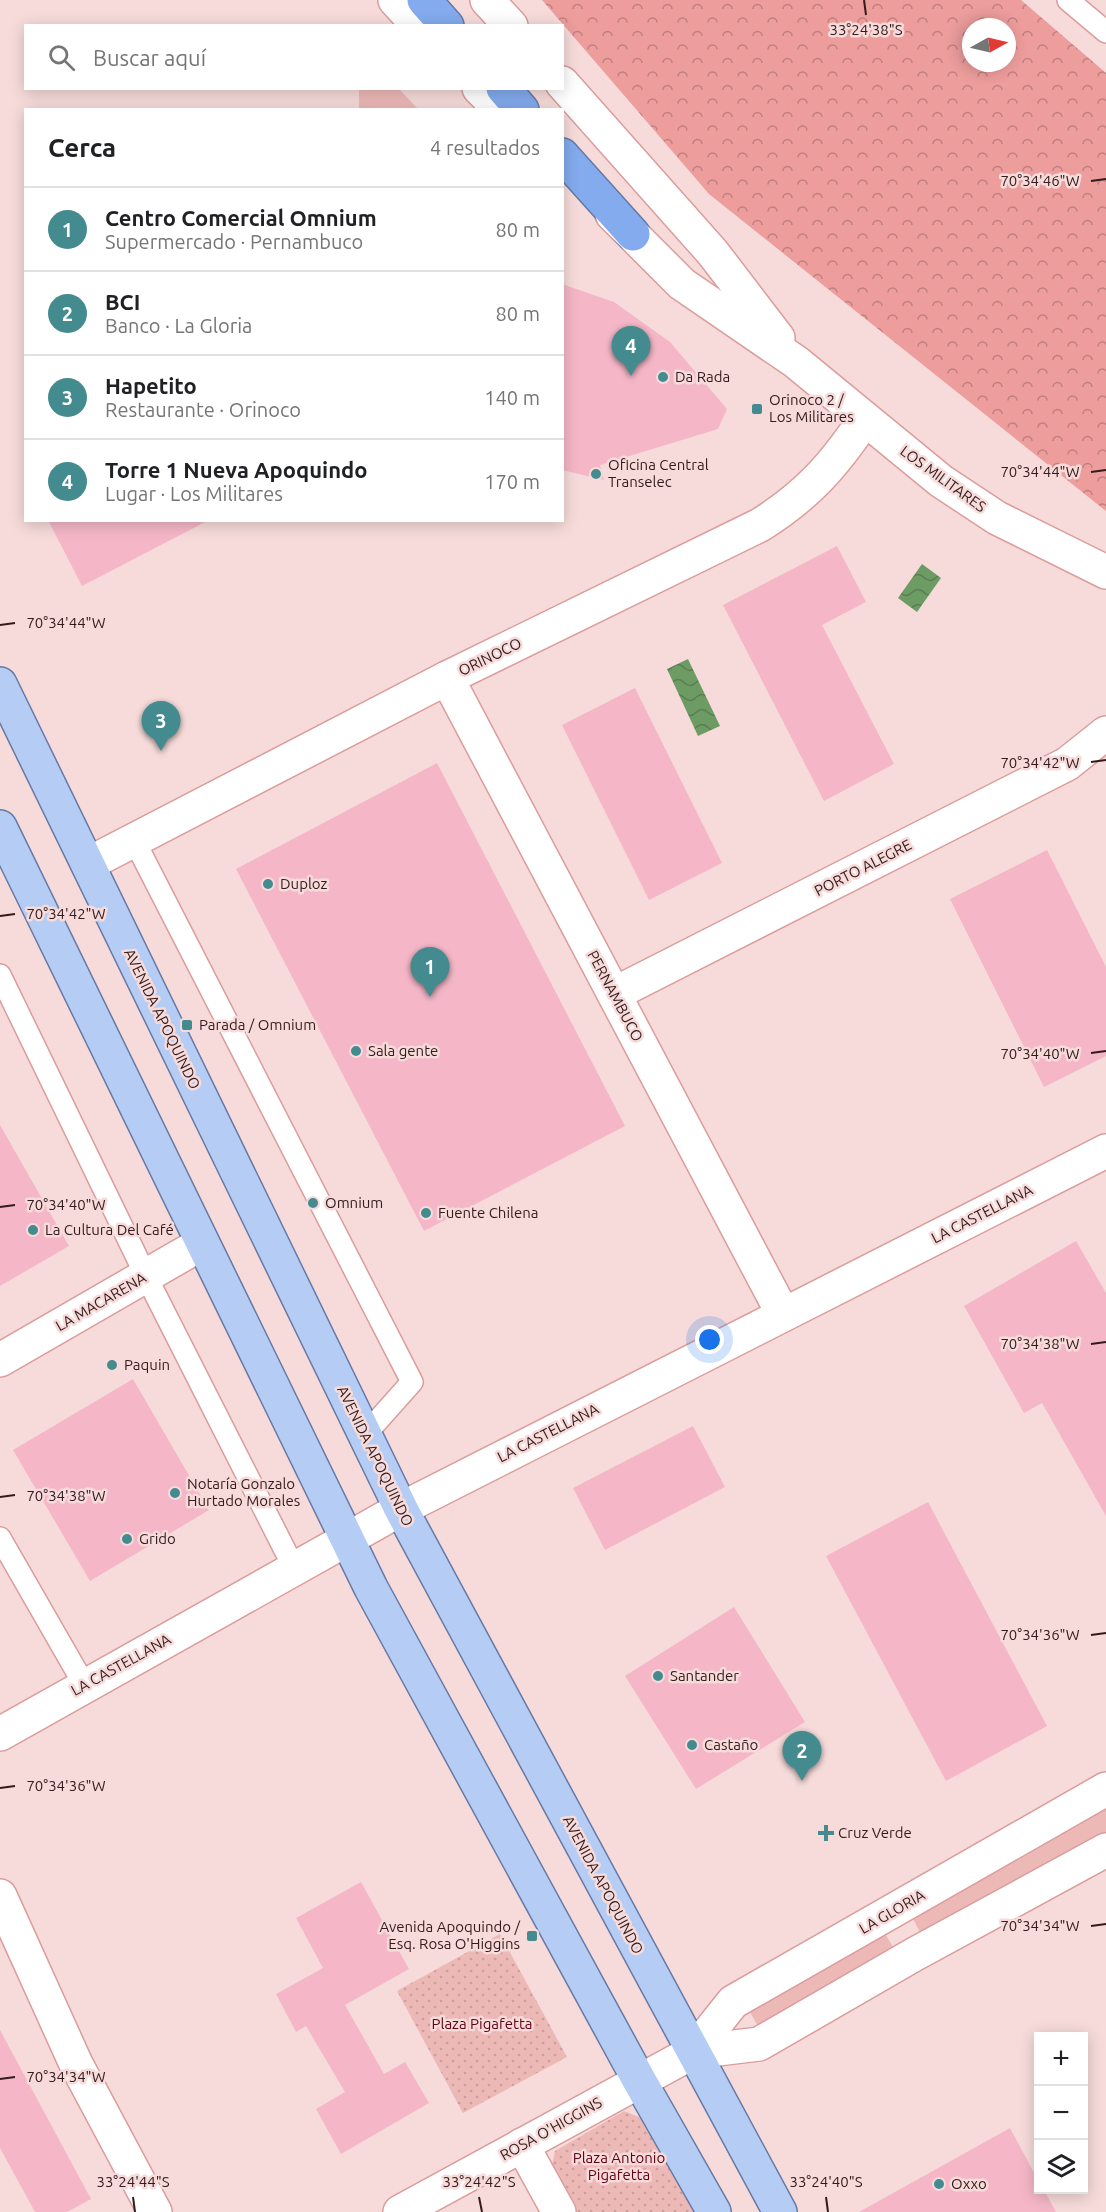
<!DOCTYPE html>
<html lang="es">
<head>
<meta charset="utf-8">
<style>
  body { margin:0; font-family:Ubuntu,sans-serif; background:#f2f2f2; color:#202124 }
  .controls { position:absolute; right:18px; bottom:18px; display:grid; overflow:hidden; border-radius:0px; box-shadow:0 3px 15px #0003 }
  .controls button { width:54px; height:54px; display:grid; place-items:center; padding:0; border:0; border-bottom:2px solid #e0e0e0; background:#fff; color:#202124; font:30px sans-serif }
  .compass { position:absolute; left:962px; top:18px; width:54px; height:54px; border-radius:50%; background:#fff; box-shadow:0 3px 15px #0003; rotate:82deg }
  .you { position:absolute; left:710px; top:1340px; width:21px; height:21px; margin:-15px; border:4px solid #fff; border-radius:50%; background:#1a73e8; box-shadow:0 0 0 9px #1a73e833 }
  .badge { display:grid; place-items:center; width:39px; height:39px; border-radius:50%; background:#448b90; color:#fff; font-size:20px; font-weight:700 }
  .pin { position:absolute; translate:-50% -50px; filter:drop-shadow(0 2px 3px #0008) }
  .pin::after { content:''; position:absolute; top:32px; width:21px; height:18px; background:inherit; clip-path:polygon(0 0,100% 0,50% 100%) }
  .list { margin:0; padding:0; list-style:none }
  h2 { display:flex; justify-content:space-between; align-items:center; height:78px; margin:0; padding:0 24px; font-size:26px }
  h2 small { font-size:20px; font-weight:400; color:#757577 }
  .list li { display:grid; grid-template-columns:39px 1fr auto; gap:18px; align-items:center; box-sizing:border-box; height:84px; padding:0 24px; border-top:2px solid #e0e0e0 }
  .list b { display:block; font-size:22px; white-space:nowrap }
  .list p { margin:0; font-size:20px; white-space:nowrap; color:#757577 }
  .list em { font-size:20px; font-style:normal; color:#757577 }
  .icon { flex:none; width:33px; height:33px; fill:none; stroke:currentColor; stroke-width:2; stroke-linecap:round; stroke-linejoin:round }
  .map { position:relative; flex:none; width:1106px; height:2212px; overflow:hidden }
  .search { position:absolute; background:#fff; box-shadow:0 3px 15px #0003; left:24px; top:24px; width:540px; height:66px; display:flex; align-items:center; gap:15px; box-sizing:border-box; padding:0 21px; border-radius:0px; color:#757577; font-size:22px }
  .panel { position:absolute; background:#fff; box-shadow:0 3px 15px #0003; left:24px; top:108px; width:540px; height:414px; border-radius:0px }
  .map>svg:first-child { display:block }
</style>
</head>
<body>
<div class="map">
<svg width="1106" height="2212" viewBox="0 0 1106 2212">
  <defs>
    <pattern id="forest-crowns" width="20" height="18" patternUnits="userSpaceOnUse" patternTransform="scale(1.5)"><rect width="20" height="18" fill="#ec9d9c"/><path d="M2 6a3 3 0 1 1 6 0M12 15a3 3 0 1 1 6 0" fill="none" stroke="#c07f7e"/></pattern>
    <pattern id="park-dots" width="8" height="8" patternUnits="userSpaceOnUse" patternTransform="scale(1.5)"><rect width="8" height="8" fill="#edb9b7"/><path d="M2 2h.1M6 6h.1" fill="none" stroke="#cc9e9d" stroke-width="1.8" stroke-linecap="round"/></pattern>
    <pattern id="water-waves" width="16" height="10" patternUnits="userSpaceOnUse" patternTransform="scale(1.5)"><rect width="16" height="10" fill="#6d9b64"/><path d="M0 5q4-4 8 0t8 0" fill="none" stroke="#5a7e52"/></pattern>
  </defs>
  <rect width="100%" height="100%" fill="#f6dbda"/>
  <g fill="#edb9b7">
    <polygon points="359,89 399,89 418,109 359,109"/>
    <polygon points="1106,1808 1106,1835 923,1938 912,1917"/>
    <polygon points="884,1932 898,1955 761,2032 749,2010"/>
  </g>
  <path fill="url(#forest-crowns)" fill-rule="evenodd" d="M542 0H1021L1106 73V511L709 194ZM971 27H1007V63H971Z"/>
  <g fill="url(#park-dots)">
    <polygon points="500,1934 567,2057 463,2113 397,1991"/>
    <polygon points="624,2111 644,2119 696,2212 575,2212 551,2170 555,2151"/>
  </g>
  <g fill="url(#water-waves)">
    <polygon points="922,564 941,578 917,612 898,598"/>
    <polygon points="688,659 720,726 698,736 667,669"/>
  </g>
  <g fill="#f5b7c8">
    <polygon points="562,284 614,302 670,342 727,409 718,429 600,465 604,480 562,470"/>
    <polygon points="48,520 209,520 82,586"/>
    <polygon points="837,546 866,602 822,625 894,764 824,801 723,605"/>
    <polygon points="635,688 722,863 649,900 562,725"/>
    <polygon points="437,763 625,1126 424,1231 236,869"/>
    <polygon points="1047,850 1106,967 1106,1056 1044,1087 950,899"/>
    <polygon points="0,1125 69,1246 0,1286"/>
    <polygon points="1076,1241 1106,1293 1106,1516 1042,1403 1024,1413 964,1306"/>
    <polygon points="133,1379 209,1510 90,1581 13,1450"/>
    <polygon points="693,1426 725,1487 605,1550 573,1488"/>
    <polygon points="928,1502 1047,1726 946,1781 826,1556"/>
    <polygon points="734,1607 805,1722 696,1789 625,1676"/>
    <polygon points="361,1882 409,1969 345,2005 384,2074 405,2062 429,2103 341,2154 316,2109 345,2092 306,2026 296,2032 276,1994 323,1968 296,1918"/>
    <polygon points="0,2030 91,2199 67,2212 35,2212 0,2148"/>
    <polygon points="1010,2128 1038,2180 1038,2190 1044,2190 1056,2212 859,2212"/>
  </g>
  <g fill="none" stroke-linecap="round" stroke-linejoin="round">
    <defs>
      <g id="lane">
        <polyline points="1068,0 1106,32"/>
        <polyline points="134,840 412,1382 364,1436"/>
        <polyline points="0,975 146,1276 294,1568"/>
        <polyline points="0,1538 85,1686"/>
      </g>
      <g id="street">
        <polyline points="447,678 783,1314"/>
        <path d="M88 864 447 678 760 525C808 495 834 465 865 419"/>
        <polyline points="614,994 1067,764 1106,733"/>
        <polyline points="0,1360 201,1244"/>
        <polyline points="0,1734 401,1509 1106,1151"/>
        <polyline points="0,1896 76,2064 155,2212"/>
        <polyline points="522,2145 559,2212"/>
      </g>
      <g id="secondary">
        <polyline points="395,0 419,26"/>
        <polyline points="487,0 511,26"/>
        <polyline points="562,83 713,253 778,338"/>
        <polyline points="479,88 501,110"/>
        <polyline points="612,214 682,284 796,362 941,481 997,518 1106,572"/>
        <polyline points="693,2052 733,2002 1106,1789"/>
        <polyline points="400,2212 693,2052 759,2044 915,1954 1106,1850"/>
      </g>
      <g id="primary">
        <polyline points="0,684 401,1509 780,2212"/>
        <polyline points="0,827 371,1588 639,2080 714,2212"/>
      </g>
      <g id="highway">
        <polyline points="424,0 447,26"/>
        <polyline points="503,88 522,110"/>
        <polyline points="562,155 633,234"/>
      </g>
    </defs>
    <use href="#lane" stroke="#db9d9b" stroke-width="24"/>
    <use href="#street" stroke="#db9d9b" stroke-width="36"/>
    <use href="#secondary" stroke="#db9d9b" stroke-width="36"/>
    <use href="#primary" stroke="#6779a4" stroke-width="36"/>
    <use href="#highway" stroke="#6779a4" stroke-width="36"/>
    <use href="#lane" stroke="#fff" stroke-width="21"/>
    <use href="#street" stroke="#fff" stroke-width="33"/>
    <use href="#secondary" stroke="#fff" stroke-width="33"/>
    <use href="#primary" stroke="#b5cdf4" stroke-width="33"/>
    <use href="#highway" stroke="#83abed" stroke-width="33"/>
  </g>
  <path fill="none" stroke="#331b1b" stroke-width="2" d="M864 0 866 15M1091 181 1106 179M1091 472 1106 470M0 625 15 623M1091 762 1106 760M0 916 15 914M1091 1053 1106 1051M0 1207 15 1205M1091 1344 1106 1342M0 1497 15 1495M1091 1635 1106 1633M0 1788 15 1786M1091 1926 1106 1924M0 2079 15 2077M133 2197 135 2212M479 2197 482 2212M826 2197 828 2212"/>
  <g fill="#448b90" stroke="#f6dbda" stroke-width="2">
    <circle cx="663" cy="377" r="6"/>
    <rect x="751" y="403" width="12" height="12" rx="3"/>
    <circle cx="596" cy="474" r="6"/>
    <circle cx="268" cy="884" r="6"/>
    <rect x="181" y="1019" width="12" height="12" rx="3"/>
    <circle cx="356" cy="1051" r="6"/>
    <circle cx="313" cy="1203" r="6"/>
    <circle cx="426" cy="1213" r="6"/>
    <circle cx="33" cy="1230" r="6"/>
    <circle cx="112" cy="1365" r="6"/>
    <circle cx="175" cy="1493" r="6"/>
    <circle cx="127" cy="1539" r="6"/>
    <circle cx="658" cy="1676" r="6"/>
    <circle cx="692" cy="1745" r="6"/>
    <path d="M823 1824h6v6h6v6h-6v6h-6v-6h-6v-6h6z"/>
    <rect x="526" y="1930" width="12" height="12" rx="3"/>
    <circle cx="939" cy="2184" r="6"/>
  </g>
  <g text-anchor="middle" stroke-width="5" stroke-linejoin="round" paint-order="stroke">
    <g font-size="15" fill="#331b1b" stroke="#f6dbda" text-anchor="start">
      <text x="675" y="382">Da Rada</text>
      <text x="769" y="405">Orinoco 2 /<tspan x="769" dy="17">Los Militares</tspan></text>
      <text x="608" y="470">Oficina Central<tspan x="608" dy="17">Transelec</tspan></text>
      <text x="280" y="889">Duploz</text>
      <text x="199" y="1030">Parada / Omnium</text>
      <text x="368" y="1056">Sala gente</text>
      <text x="325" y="1208">Omnium</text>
      <text x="438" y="1218">Fuente Chilena</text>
      <text x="45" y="1235">La Cultura Del Café</text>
      <text x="124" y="1370">Paquin</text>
      <text x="187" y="1489">Notaría Gonzalo<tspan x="187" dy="17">Hurtado Morales</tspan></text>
      <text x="139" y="1544">Grido</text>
      <text x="670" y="1681">Santander</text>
      <text x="704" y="1750">Castaño</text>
      <text x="838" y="1838">Cruz Verde</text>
      <text x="520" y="1932" text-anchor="end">Avenida Apoquindo /<tspan x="520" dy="17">Esq. Rosa O'Higgins</tspan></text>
      <text x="951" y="2189">Oxxo</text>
    </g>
    <g font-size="15" fill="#331b1b" stroke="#f6dbda">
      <text transform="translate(943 479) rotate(36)" y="5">LOS MILITARES</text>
      <text transform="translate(490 657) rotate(-26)" y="5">ORINOCO</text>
      <text transform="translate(863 868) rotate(-27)" y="5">PORTO ALEGRE</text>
      <text transform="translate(615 996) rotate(62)" y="5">PERNAMBUCO</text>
      <text transform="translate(162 1019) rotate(64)" y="5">AVENIDA APOQUINDO</text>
      <text transform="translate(982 1214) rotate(-27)" y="5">LA CASTELLANA</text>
      <text transform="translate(101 1302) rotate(-30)" y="5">LA MACARENA</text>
      <text transform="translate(548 1433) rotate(-27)" y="5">LA CASTELLANA</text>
      <text transform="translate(375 1456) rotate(64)" y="5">AVENIDA APOQUINDO</text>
      <text transform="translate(121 1665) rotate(-29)" y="5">LA CASTELLANA</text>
      <text transform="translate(603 1885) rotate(62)" y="5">AVENIDA APOQUINDO</text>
      <text transform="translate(892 1912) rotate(-30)" y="5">LA GLORIA</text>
      <text transform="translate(551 2129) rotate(-29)" y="5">ROSA O'HIGGINS</text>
    </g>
    <g font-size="15" fill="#610213" stroke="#f6dbda">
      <text x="482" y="2029">Plaza Pigafetta</text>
      <text x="619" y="2163">Plaza Antonio<tspan x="619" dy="17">Pigafetta</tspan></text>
    </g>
  </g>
  <g font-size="15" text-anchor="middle" fill="#331b1b" stroke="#f6dbda" stroke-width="5" stroke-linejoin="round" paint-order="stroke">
    <text x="866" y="35">33°24'38"S</text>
    <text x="1040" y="186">70°34'46"W</text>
    <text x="1040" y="477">70°34'44"W</text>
    <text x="66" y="628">70°34'44"W</text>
    <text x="1040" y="768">70°34'42"W</text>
    <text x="66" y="919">70°34'42"W</text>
    <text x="1040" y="1059">70°34'40"W</text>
    <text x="66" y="1210">70°34'40"W</text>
    <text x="1040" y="1349">70°34'38"W</text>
    <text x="66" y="1501">70°34'38"W</text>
    <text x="1040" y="1640">70°34'36"W</text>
    <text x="66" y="1791">70°34'36"W</text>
    <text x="1040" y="1931">70°34'34"W</text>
    <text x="66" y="2082">70°34'34"W</text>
    <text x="133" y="2187">33°24'44"S</text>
    <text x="479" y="2187">33°24'42"S</text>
    <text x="826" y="2187">33°24'40"S</text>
  </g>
</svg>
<div class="controls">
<button>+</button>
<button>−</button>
<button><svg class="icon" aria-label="layers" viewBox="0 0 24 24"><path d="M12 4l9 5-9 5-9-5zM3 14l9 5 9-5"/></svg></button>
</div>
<svg class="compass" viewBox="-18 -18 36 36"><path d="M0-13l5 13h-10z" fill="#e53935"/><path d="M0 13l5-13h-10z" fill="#757577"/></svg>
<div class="you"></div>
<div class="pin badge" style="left:430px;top:997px">1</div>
<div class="pin badge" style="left:802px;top:1781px">2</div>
<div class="pin badge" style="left:161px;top:751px">3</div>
<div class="pin badge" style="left:631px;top:376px">4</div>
<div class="search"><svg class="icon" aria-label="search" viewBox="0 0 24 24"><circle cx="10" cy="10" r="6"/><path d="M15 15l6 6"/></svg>Buscar aquí</div>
<section class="panel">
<h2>Cerca<small>4 resultados</small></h2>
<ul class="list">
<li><span class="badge">1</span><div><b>Centro Comercial Omnium</b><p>Supermercado · Pernambuco</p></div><em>80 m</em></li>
<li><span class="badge">2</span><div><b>BCI</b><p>Banco · La Gloria</p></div><em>80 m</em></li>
<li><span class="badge">3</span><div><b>Hapetito</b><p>Restaurante · Orinoco</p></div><em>140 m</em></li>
<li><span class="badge">4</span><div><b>Torre 1 Nueva Apoquindo</b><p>Lugar · Los Militares</p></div><em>170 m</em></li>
</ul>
</section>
</div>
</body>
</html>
